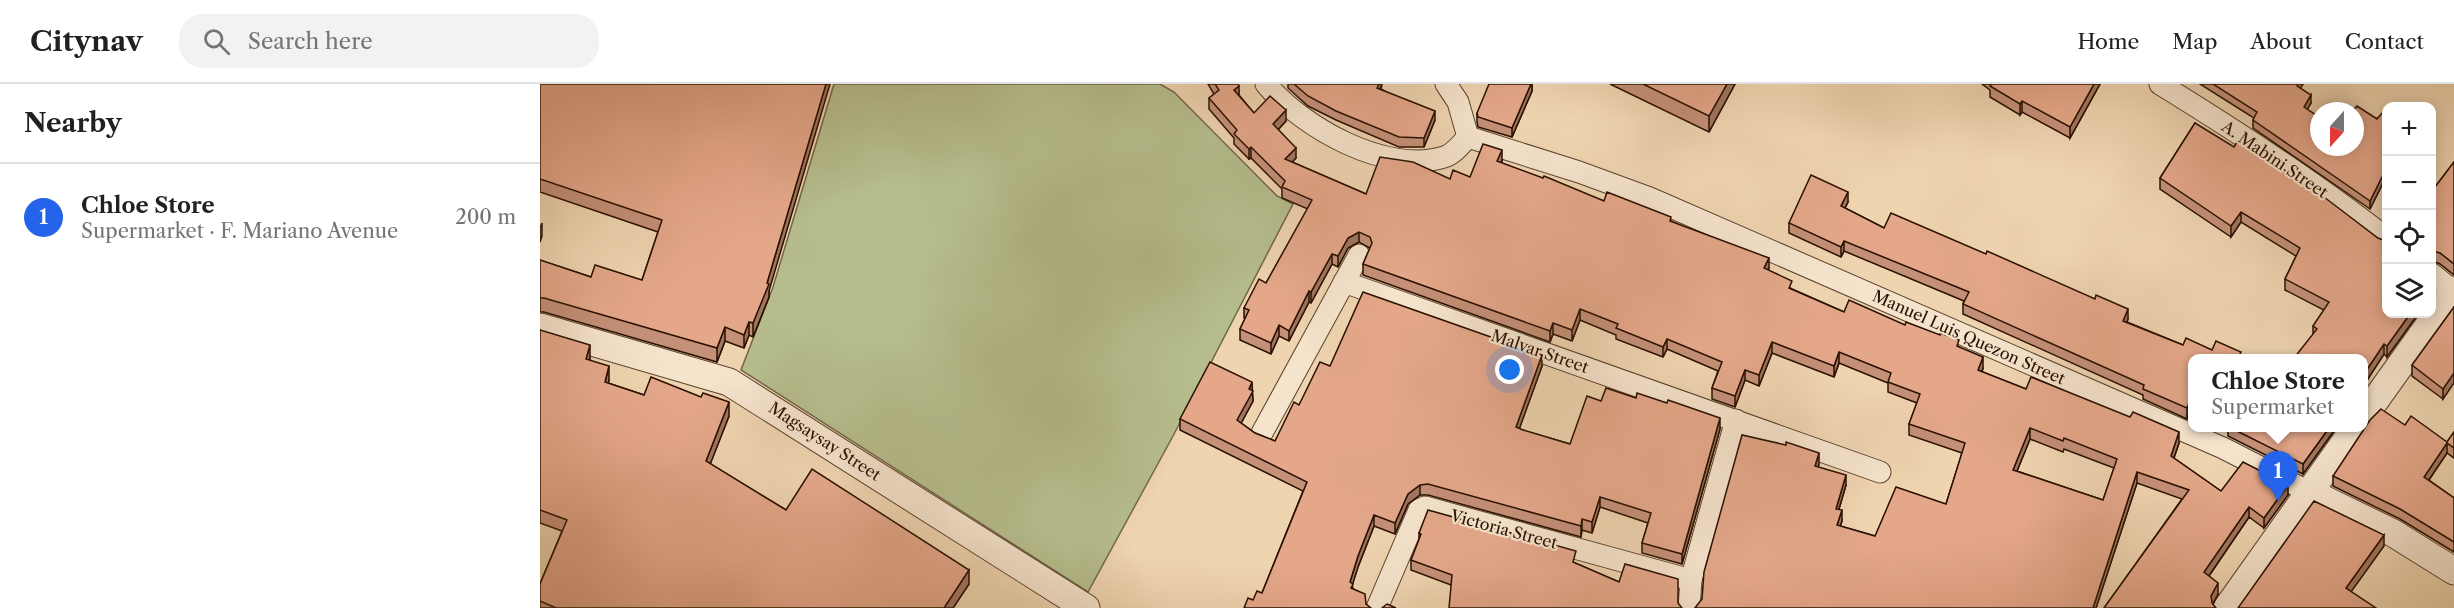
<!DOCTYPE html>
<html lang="en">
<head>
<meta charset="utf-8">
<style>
  body { margin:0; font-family:"Libre Caslon Text",serif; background:#f2f2f2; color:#202124 }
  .controls { position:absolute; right:18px; top:18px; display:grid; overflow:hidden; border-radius:12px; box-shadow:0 3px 15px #0003 }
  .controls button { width:54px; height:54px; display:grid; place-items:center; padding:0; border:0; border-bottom:2px solid #e0e0e0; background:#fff; color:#202124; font:30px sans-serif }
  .compass { position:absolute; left:1770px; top:18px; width:54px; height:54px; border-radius:50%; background:#fff; box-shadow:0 3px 15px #0003; rotate:201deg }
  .you { position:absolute; left:970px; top:286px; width:21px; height:21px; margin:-15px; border:4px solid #fff; border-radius:50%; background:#1a73e8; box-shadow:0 0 0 9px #1a73e833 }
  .badge { display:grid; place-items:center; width:39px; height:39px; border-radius:50%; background:#2563eb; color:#fff; font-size:20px; font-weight:700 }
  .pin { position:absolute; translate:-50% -50px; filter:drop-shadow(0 2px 3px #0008) }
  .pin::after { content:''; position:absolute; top:32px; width:21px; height:18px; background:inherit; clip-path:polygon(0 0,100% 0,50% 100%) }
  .popup { position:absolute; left:1648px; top:270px; width:180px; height:78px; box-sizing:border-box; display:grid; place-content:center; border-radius:12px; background:#fff; filter:drop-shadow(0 2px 4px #0005); font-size:20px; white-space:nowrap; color:#757577 }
  .popup b { font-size:22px; color:#202124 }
  .popup::after { content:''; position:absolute; left:50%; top:100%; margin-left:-12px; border:12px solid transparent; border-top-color:#fff }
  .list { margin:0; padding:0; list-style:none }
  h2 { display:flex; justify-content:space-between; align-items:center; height:78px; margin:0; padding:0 24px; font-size:26px }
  h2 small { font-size:20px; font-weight:400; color:#757577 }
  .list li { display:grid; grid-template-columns:39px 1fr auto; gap:18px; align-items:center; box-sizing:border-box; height:108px; padding:0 24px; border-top:2px solid #e0e0e0 }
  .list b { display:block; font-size:22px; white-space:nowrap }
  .list p { margin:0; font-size:20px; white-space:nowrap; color:#757577 }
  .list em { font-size:20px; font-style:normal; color:#757577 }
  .icon { flex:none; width:33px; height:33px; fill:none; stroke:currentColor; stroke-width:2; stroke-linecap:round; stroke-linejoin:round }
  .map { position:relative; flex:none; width:1914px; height:524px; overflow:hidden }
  header { display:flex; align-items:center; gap:36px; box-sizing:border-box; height:84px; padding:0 30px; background:#fff; border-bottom:2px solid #e0e0e0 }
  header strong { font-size:28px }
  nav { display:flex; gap:33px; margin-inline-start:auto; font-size:21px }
  .search { width:420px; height:54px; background:#f2f2f2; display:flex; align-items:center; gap:15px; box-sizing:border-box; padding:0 21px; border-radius:24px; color:#757577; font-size:22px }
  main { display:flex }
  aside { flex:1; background:#fff }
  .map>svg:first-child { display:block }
</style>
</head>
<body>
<header>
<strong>Citynav</strong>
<div class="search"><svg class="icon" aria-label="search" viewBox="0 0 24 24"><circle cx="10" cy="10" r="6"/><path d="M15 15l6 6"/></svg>Search here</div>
<nav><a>Home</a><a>Map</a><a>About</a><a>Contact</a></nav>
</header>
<main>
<aside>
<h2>Nearby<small></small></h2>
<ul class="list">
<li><span class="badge">1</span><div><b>Chloe Store</b><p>Supermarket · F. Mariano Avenue</p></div><em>200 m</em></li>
</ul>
</aside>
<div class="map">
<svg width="1914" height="524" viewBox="0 0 1914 524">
  <rect width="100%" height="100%" fill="#efd4b0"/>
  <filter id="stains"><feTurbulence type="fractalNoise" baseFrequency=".00333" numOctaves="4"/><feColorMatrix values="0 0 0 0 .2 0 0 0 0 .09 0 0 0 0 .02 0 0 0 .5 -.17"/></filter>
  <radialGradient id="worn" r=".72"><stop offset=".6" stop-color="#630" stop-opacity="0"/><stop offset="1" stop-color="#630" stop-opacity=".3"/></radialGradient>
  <polygon fill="#b6bd8d" stroke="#706647" stroke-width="1.5" points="294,0 620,0 634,8 737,112 753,120 633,352 548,508 201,286 233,203"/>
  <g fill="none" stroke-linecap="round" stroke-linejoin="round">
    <defs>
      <g id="minor">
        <path d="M726 0C762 43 846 91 904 73 913 71 921 60 928 53"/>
        <polyline points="906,0 918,18 928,53"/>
        <path d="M1620 0C1698 48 1775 98 1846 154"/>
        <polyline points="928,53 1039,88 1110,114 1683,364 1769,408"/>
        <polyline points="1892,190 1913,207"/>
        <polyline points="804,198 1340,388"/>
        <polyline points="722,349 819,171"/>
        <polyline points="837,524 879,426 885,423 1151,496"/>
        <polyline points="1149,524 1151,496 1196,336"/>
      </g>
      <g id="tertiary">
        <polyline points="0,243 189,298 546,524"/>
        <polyline points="1824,332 1914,206"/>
        <polyline points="1769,408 1853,449 1914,487"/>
        <polyline points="1687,524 1815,344"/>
      </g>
    </defs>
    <use href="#minor" stroke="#5b412d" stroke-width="23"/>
    <use href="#tertiary" stroke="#5b412d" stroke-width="29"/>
    <use href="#minor" stroke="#f5e3cc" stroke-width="21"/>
    <use href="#tertiary" stroke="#f5e3cc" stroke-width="27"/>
  </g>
  <g fill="#c49077" stroke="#2a1001" stroke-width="1.5" fill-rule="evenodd">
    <polygon points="0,0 229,207 229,213 213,253 209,251 204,264 185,257 177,278 4,228 0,228 0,176 51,193 102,196 118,148 0,108"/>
    <path d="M668 0H698L699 11 714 29 746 37 738 46 756 74 752 78 826 110 910 95 930 93 962 77 961 79 1064 117 1131 137 1229 184 1228 186 1252 205 1304 228 1365 241 1419 263 1443 284 1442 288 1486 305 1639 359 1634 374 1681 407 1748 411 1724 444 1709 433 1669 492 1678 510 1673 520 1564 524 1642 415 1597 399 1556 524H1155L1279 380 1278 383 1306 401 1299 425 1302 437 1300 442 1335 452 1406 420 1422 369 1369 351V340L1377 319 1348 308V299L1299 279 1294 293 1232 269 1219 302 1205 296 1195 323 1172 315V304L1178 287 1127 265 1123 273 1076 255V251L1040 236 1032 257 1013 250 1010 258 823 191V180L830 164 819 158 808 164 798 183 792 180 771 219 769 218 749 257 739 252 731 270 700 256V245L705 235 704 234V224L726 199 768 125 742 114V105L711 74 709 75 694 60V54L669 25V14L674 10ZM1490 355 1523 368 1524 365 1574 384 1563 416 1477 387Z"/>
    <polygon points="748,0 842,0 841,5 895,36 884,63 859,63 796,36 768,22 748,4"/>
    <polygon points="992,0 992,7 972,53 938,43 937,38 937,29"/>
    <polygon points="1070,0 1195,0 1169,48"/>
    <polygon points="1442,0 1560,0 1530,54 1482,28 1480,31 1450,13 1450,6"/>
    <polygon points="1660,0 1763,0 1760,4 1771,19 1767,25 1779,63 1846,30 1846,93 1830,125 1713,44 1713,36 1714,34"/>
    <polygon points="1655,39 1846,230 1878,230 1847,273 1844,270 1824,301 1824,274 1773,250 1773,242 1784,226 1745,206 1745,195 1756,172 1701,138 1691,153 1620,105 1620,94"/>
    <polygon points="1914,78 1914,191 1900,180 1893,177 1892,178 1892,107"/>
    <polygon points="1308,118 1305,124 1344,144 1588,235 1587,238 1643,261 1672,266 1701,274 1653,274 1653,320 1647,335 1603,315 1603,311 1423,230 1423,220 1424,217 1304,167 1301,173 1249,149 1249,139"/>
    <polygon points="1914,223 1903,315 1872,292 1872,281"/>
    <polygon points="0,246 50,274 50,276 69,296 68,299 104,311 189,332 170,380 246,426 429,500 413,524 0,524 0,500 22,447 0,439"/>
    <polygon points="790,282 1002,282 979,345 1030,360 1061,317 1180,345 1142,480 1102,469 1102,459 1108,439 1060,423 1052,449 1042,446 1041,453 888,411 880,411 868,420 855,450 834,442 818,483 812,500 813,505 826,520 713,516 722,509 763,407 640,346 640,335 712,306 713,317 701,339 715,349 735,357 759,321"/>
    <polygon points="1865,341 1907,358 1914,348 1914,374 1907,369 1889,396 1914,414 1914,468 1860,435 1793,402 1793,392"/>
    <polygon points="1688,344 1796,344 1763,390 1688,352"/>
    <polygon points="879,449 1035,479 1079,498 1138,519 911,501 871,486 871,476 879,457"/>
  </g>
  <g fill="#a07561" stroke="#2a1001" stroke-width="1.5">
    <polygon points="286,0 290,0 229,207 229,213 213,253 213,239 227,199"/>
    <polygon points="839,0 842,0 837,13 837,4"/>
    <polygon points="991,0 992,0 992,7 972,53 972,44"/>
    <polygon points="1187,0 1195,0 1169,48 1169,32"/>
    <polygon points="1554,0 1560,0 1530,54 1530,43"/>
    <polygon points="1758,0 1763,0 1757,10 1757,2"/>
    <polygon points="699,2 699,13 694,6"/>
    <polygon points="1771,11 1771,19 1764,31 1764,23"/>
    <polygon points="1482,17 1482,28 1480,31 1480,20"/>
    <polygon points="746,26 746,37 733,51 733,40"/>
    <polygon points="895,27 895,36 884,63 884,54"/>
    <polygon points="711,63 711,74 709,75 709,65"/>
    <polygon points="756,64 756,74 745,86 745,75"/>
    <polygon points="962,66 962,77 957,88 957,77"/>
    <polygon points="1846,85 1846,93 1830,125 1830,117"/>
    <polygon points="1308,108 1308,118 1301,132 1301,122"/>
    <polygon points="1701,128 1701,138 1691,153 1691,142"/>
    <polygon points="2,139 2,152 0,158 0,144"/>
    <polygon points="819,148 819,158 808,164 798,183 798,172 808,154"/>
    <polygon points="1304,157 1304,167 1301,173 1301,163"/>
    <polygon points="1893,167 1893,177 1892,178 1892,168"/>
    <polygon points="792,170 792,180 771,219 771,208"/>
    <polygon points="1229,174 1229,184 1224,195 1224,184"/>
    <polygon points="1893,197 1893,208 1892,210 1892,200"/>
    <polygon points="769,207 769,218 749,257 749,247"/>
    <polygon points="1040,225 1040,236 1032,257 1032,246"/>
    <polygon points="1588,225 1588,235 1583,247 1583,237"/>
    <polygon points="1870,230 1878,230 1847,273 1847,262"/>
    <polygon points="209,238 209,251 204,264 204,251"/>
    <polygon points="1013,239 1013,250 1010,258 1010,247"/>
    <polygon points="739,241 739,252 731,270 731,259"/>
    <polygon points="185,243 185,257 177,278 177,264"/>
    <polygon points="1127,255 1127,265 1123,273 1123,263"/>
    <polygon points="1232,258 1232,269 1219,302 1219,291"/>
    <polygon points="1844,260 1844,270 1824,301 1824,290"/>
    <polygon points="50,261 50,274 46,288 46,275"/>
    <polygon points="1299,268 1299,279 1294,293 1294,282"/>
    <polygon points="1002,271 1002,282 976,354 976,343"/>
    <polygon points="1443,273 1443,284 1438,297 1438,286"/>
    <polygon points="69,282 69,296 65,312 65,298"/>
    <polygon points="1205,286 1205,296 1195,323 1195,312"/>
    <polygon points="1914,289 1914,299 1903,315 1903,305"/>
    <polygon points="712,298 713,317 697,347 697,336"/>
    <polygon points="1653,309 1653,320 1647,335 1647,324"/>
    <polygon points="189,318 189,332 166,391 166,377"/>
    <polygon points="1180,334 1180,345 1142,480 1142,470"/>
    <polygon points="1490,344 1490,355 1473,397 1473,386"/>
    <polygon points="1789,344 1796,344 1763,390 1763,380"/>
    <polygon points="1639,348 1639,359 1631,382 1631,372"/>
    <polygon points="1907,359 1907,369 1884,403 1884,393"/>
    <polygon points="1279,369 1279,380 1275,393 1275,382"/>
    <polygon points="1597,388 1597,399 1556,524 1553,524"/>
    <polygon points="1306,391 1306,401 1296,435 1296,425"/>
    <polygon points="880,401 880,411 868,420 855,450 855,439 868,410"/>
    <polygon points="1748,401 1748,411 1724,444 1724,434"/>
    <polygon points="1060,413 1060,423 1052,449 1052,438"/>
    <polygon points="1709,423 1709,433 1664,499 1664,488"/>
    <polygon points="1302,426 1302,437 1297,451 1297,441"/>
    <polygon points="834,431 834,442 818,483 810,509 810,498 818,472"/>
    <polygon points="1042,435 1042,446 1041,453 1041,442"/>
    <polygon points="1844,451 1844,462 1806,515 1806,504"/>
    <polygon points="429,486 429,500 413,524 404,524"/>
    <polygon points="1678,499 1678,510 1671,523 1671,512"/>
  </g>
  <g fill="#e4a78a" stroke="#2a1001" stroke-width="1.5" fill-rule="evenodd">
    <polygon points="0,0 286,0 227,199 229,200 213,239 209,238 204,251 185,243 177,264 4,214 0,214 0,176 51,193 55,181 102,196 122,136 0,95"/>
    <path d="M675 0H698L699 2 694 6 714 29 730 12 746 26 733 40 756 64 745 75 826 110 840 73 873 78 910 95 913 86 930 93 943 60 962 66 957 77 1003 94 1004 92 1064 117 1067 108 1131 133 1130 137 1229 174 1224 184 1252 197 1249 204 1304 228 1309 216 1365 241 1366 238 1400 251V249L1419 256 1417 262 1443 273 1438 286 1486 305 1491 293 1590 333 1593 328 1639 348 1631 372 1681 407 1703 378 1748 401 1724 434 1709 423 1664 488 1678 499 1671 512 1672 519 1676 524H1564L1649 406 1597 388 1553 524H1155L1162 515 1164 488 1202 351 1246 361V358L1279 369 1275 382 1306 391 1296 425 1302 426 1297 441 1335 452 1356 403 1406 420 1425 359 1369 340 1380 310 1348 298 1351 289 1299 268 1294 282 1232 258 1219 291 1205 286 1195 312 1172 304 1182 278 1127 255 1123 263 1076 244 1078 240 1040 225 1032 246 1013 239 1010 247 823 180 832 159 830 153 819 148 808 154 798 172 792 170 771 208 769 207 749 247 739 241 731 259 700 245 709 226 704 224 719 195 726 199 772 116 742 103 745 97 711 63 709 65 694 50 697 46 669 14 679 6ZM1490 344 1523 357 1524 354 1577 375 1563 416 1473 386Z"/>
    <polygon points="754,0 839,0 837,4 895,27 884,54 859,53 796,27 768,12"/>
    <polygon points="949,0 991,0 972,44 938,33 937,29"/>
    <polygon points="1103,0 1187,0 1169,32"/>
    <polygon points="1452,0 1554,0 1530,43 1482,17 1480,20 1450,2"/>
    <polygon points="1673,0 1758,0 1757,2 1771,11 1764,23 1779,33 1779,63 1815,63 1815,27 1813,27 1817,22 1837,35 1843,28 1846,30 1846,85 1830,117 1713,36 1717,28"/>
    <polygon points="1655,39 1694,63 1699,55 1784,113 1838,154 1846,157 1846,230 1870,230 1847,262 1844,260 1824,290 1824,274 1754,274 1777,245 1773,242 1789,218 1745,195 1760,164 1701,128 1691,142 1620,94"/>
    <polygon points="1914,78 1914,180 1900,169 1893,167 1892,168 1892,107"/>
    <polygon points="1271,91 1308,108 1301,122 1344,144 1351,129 1446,170 1447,167 1555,215 1556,211 1588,225 1583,237 1643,261 1646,254 1672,266 1676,257 1701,268 1698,274 1653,274 1653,309 1647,324 1603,305 1604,301 1423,220 1429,208 1304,157 1301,163 1249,139"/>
    <polygon points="823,208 1002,271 976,343 983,346 1030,360 1047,312 1061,317 1066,304 1096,314 1097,309 1127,319 1128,316 1180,334 1142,470 1102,459 1111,429 1060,413 1052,438 1042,435 1041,442 888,400 880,401 868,410 855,439 834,431 818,472 810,498 813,500 811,504 825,510 826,520 831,524 704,524 708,514 713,516 717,507 722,509 767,398 640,335 670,278 712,298 709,305 713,307 697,336 715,349 735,357 754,318 759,321 780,278 790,282"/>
    <polygon points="1914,223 1914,289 1903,305 1872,281"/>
    <polygon points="0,246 50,261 46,275 69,282 65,298 104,311 111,293 161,313 163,309 189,318 166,377 246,426 272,385 429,486 404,524 16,524 0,517 0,500 27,436 0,426"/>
    <polygon points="1841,325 1865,341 1871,332 1907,358 1914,348 1914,364 1907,359 1884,393 1914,414 1914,458 1860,425 1793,392 1830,336"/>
    <polygon points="1691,344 1789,344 1763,380"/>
    <polygon points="1774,417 1844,451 1806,504 1836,524 1698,524"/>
    <polygon points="888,426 1036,467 1033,478 1079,498 1085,480 1138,495 1138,519 1142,524 909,524 912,491 871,476 881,450 879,449"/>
    <polygon points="847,520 856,524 842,524"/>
  </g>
  <g text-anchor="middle" stroke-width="4.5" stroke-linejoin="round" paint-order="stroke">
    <g font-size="16" fill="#2a1001" stroke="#f5e3cc">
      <text transform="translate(1735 75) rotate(34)" y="6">A. Mabini Street</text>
      <text transform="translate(1429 253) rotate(24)" y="6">Manuel Luis Quezon Street</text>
      <text transform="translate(1000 267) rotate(19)" y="6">Malvar Street</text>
      <text transform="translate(285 357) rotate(33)" y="6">Magsaysay Street</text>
      <text transform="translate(964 445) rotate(15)" y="6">Victoria Street</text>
    </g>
  </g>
  <rect width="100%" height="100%" filter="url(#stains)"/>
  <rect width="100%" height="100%" fill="url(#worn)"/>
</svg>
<div class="controls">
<button>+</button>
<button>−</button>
<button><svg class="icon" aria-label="locate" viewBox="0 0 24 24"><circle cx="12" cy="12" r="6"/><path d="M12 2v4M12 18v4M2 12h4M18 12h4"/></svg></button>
<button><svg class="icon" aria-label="layers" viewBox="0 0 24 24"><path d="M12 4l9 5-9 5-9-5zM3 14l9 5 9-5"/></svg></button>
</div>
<svg class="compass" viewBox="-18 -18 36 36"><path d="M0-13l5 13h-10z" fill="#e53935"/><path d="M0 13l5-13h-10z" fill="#757577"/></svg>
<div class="you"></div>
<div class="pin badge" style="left:1738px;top:417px">1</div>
<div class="popup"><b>Chloe Store</b>Supermarket</div>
</div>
</main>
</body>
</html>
